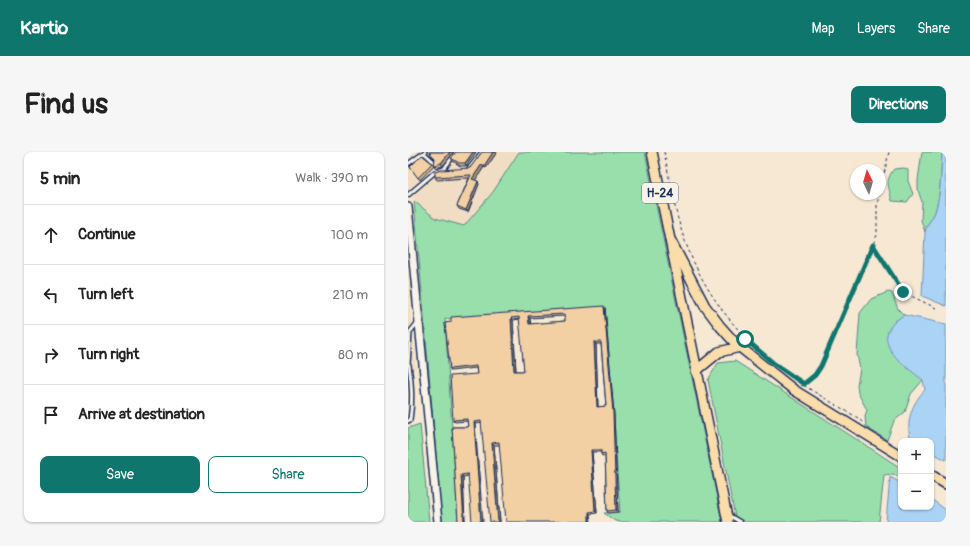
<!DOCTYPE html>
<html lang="en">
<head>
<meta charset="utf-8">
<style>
  body { margin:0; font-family:Pangolin,sans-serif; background:#f6f6f6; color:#222 }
  .controls { position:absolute; right:12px; bottom:12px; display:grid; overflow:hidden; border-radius:8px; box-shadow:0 1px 3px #0004 }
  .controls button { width:36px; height:36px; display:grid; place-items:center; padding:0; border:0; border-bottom:1px solid #e0e0e0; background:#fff; color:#222; font:20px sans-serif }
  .compass { position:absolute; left:442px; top:12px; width:36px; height:36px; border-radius:50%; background:#fff; box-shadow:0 1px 3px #0004; rotate:355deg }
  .stop { position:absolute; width:12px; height:12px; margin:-9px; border:3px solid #0f766e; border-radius:50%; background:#fff }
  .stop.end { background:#0f766e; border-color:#fff; box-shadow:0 1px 4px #0008 }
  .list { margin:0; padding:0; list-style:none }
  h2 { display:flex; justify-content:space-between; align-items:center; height:52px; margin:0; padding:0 16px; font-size:17px }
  h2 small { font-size:13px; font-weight:400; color:#767676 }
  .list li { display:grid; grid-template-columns:26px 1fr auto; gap:12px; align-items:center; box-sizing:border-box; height:60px; padding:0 16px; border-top:1px solid #e0e0e0 }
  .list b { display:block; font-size:15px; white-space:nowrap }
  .list em { font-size:13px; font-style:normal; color:#767676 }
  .actions { display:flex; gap:8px; padding:12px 16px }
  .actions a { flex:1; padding:9px 0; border:1px solid #0f766e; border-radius:8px; text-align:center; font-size:14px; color:#0f766e }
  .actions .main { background:#0f766e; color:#fff }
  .icon { flex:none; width:22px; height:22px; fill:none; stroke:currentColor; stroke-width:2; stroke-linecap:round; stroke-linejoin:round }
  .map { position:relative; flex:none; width:538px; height:370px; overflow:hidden; border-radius:8px }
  header { display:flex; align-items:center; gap:24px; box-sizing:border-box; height:56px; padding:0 20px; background:#0f766e; color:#fff }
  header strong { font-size:19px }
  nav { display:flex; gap:22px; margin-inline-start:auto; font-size:14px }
  .intro { display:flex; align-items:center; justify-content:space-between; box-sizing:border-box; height:96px; padding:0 24px }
  h1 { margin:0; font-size:28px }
  .button { padding:10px 18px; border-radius:8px; background:#0f766e; color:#fff; font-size:14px; font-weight:700 }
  main { display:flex; gap:24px; padding:0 24px }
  aside { flex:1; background:#fff; border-radius:8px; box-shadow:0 1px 3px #0004 }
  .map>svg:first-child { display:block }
</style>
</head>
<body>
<header>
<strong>Kartio</strong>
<nav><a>Map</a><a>Layers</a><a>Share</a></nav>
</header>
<div class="intro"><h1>Find us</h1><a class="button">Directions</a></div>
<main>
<aside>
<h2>5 min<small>Walk · 390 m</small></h2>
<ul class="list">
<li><svg class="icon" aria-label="ahead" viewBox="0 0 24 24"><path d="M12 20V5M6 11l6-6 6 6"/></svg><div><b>Continue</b></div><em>100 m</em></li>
<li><svg class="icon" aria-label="left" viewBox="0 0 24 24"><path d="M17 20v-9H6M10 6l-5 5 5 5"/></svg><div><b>Turn left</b></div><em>210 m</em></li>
<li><svg class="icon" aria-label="right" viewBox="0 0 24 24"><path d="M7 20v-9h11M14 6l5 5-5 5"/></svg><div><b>Turn right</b></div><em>80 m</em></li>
<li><svg class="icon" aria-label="arrive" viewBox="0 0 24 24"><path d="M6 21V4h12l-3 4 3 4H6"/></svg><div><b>Arrive at destination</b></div></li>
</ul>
<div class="actions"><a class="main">Save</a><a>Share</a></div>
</aside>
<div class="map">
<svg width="538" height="370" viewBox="0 0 538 370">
  <rect width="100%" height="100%" fill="#f6e8d3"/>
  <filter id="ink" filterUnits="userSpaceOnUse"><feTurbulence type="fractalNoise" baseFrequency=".025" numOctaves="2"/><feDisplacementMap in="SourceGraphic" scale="8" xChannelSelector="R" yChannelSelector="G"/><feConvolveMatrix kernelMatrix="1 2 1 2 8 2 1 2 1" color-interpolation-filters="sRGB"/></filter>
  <g filter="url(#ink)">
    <g fill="#f1ddc3">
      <polygon points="13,0 111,0 85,40 56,74 27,66 6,49 0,33 0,10"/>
      <polygon points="0,139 8,218 0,218"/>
    </g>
    <g fill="#99dfac" stroke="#5a8785">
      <polygon points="111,0 237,0 314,370 213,370 207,369 196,361 212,360 197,155 37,167 50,370 34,370 6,49 27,66 56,74 85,40"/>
      <path d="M514 0H534C533 20 533 42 527 60 524 68 519 71 517 80L513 68 514 50 510 38V28Z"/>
      <path d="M496 16 500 18V29L505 42 499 50 484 49C481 34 476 30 486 17Z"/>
      <polygon points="480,140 484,141 490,157 496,163 486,170 515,228 503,242 497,260 486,269 479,288 458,275 457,264 459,258 450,241 449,233 452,217 449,202 452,161 463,147"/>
      <polygon points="327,209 493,316 493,326 485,322 476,323 471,370 328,370 300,228 310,211"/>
      <polygon points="12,272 21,370 0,370 0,276"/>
    </g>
    <g fill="#abd3f5" stroke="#7191b9">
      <path d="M534 0H538V154L514 144 517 80C519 71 524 68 527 60 533 42 533 20 534 0Z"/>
      <path d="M496 163 538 172V308L523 300V289H503C497 270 504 251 517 238L515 228C493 211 457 187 496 163Z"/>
      <polygon points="482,325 493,331 493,355 523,355 523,347 538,358 538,370 478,370"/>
    </g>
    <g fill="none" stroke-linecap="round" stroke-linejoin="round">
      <defs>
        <g id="service">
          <polyline points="16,1 26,10"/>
          <polyline points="0,12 17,0"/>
          <polyline points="60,18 74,0"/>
          <polyline points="0,43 27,20 36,17 48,0"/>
          <polyline points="0,213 2,180 10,170"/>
          <path d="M0 269 2 268C5 249 4 232 1 213"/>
          <polyline points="322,364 332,370"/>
        </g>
        <polyline id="tertiary" points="0,55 30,370"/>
        <g id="primary">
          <polyline points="244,0 320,370"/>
          <polyline points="263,89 297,154 312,174 328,192 386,238 493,304"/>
          <polyline points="288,219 311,200 332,195"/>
          <polyline points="523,323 538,332"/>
        </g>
      </defs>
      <use href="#service" stroke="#1b2f5e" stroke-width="6"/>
      <use href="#tertiary" stroke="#1b2f5e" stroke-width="10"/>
      <use href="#primary" stroke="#1b2f5e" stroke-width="12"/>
      <g stroke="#1b2f5e" stroke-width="1" stroke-dasharray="3 3" stroke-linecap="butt">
        <path d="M256 0C262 28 266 58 276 86 293 135 324 177 364 210 390 232 422 249 450 266L456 272"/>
        <polyline points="465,93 495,140 530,157"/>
        <polyline points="393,234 407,223 413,214 469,83 469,53 481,0"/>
      </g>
      <use href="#service" stroke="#f7f3e8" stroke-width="3"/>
      <use href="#tertiary" stroke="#f7f3e8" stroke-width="7"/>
      <use href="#primary" stroke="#fbddab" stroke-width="9"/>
    </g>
    <g fill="#d0b38c" stroke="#1b2f5e" fill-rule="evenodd">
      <polygon points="21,0 46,0 35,14 28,16 26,14 27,7"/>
      <polygon points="68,0 58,14 52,14 45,9 43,6"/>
      <polygon points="74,0 89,0 78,16 76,15 67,28 71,32 60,60 51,57 49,54 61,26 29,28 27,25 62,16"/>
      <polygon points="24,11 26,13 12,28 2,15"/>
      <path d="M197 156 206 263 210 360 200 361 199 359 197 304H194L193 302V300H184L189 361 182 362 91 293H86L92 370 74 271 67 272 60 324 55 325 57 370 44 275H60L59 269 47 270 45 268 69 222 68 216 43 219 42 217 37 171ZM157 164V169L122 172V166ZM112 167 116 219H108L105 168ZM188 192H193L198 254 190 255Z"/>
    </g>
    <g fill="#a99272" stroke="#1b2f5e">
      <polygon points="42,0 46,0 35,14 33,11"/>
      <polygon points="65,0 68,0 58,14 57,11"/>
      <polygon points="85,0 89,0 78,16 76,14"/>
      <polygon points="74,12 76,15 66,30 64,27"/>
      <polygon points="70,29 71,32 60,60 58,58"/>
      <polygon points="196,154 197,156 206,263 210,360 208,358"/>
      <polygon points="120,164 122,166 123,174 121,172"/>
      <polygon points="103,166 105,168 108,221 106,219"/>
      <polygon points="186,190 188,192 190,257 189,255"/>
      <polygon points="66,270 67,272 75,370 73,370"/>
      <polygon points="84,291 86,293 92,370 90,370"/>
      <polygon points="183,298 184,300 189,361 187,359"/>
      <polygon points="53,323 55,325 57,370 56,370"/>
      <polygon points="181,360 182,362 183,370 181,370"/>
    </g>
    <g fill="#f2d0a3" stroke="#1b2f5e" fill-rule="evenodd">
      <polygon points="21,0 42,0 33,11 26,14 27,6"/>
      <polygon points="48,0 65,0 57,11 51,11 43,6"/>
      <polygon points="74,0 85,0 76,14 74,12 64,27 70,29 58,58 49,54 63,23 27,25 27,20 33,18 62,16"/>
      <polygon points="14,3 24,11 10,26 2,15"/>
      <path d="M196 154 205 261 208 358 199 359 197 301 193 302V298H183L187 359 181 360V370H98L91 290 84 291 90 370H82L73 269 66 270 73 370H64L60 322 53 323 56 370H50L44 275H60L59 267 45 268 42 224 69 222 68 214 42 217 37 171 43 170V165ZM157 162V169L121 172 120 164ZM111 165 116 219H106L103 166ZM186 190H193L198 254 189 255Z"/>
    </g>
  </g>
  <g fill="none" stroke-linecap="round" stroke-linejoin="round" filter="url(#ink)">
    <polyline stroke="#0f766e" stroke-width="5" points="337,187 365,211 396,232 407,223 413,214 465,93 495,140"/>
  </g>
  <g text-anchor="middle" stroke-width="4" stroke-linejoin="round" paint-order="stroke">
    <rect fill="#f7f3e8" stroke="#5d6a87" stroke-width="1" x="234" y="31" width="36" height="20" rx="3"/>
    <g font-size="12" font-weight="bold" fill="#1b2f5e">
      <text x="252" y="45">Н-24</text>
    </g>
  </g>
</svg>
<div class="controls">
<button>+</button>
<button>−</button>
</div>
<svg class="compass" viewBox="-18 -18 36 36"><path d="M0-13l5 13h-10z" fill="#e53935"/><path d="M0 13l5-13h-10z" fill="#767676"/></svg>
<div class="stop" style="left:337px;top:187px"></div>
<div class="stop end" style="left:495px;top:140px"></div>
</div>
</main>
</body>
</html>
